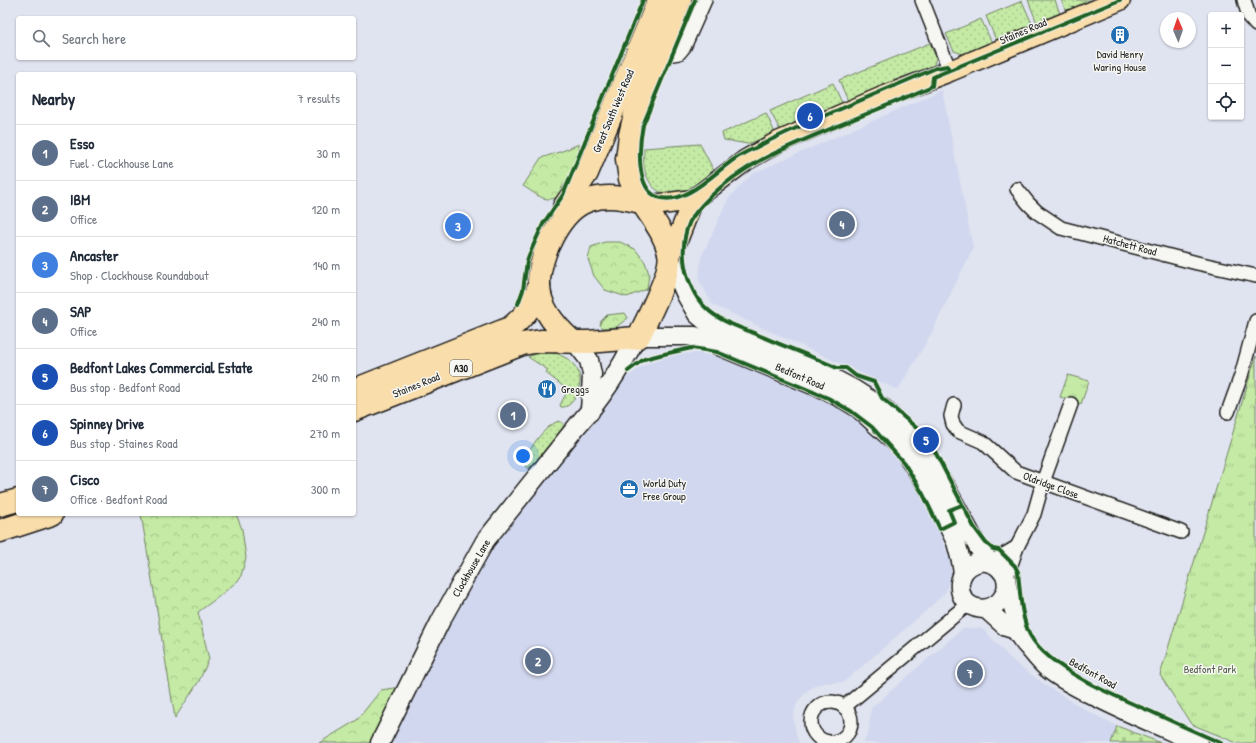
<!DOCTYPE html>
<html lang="en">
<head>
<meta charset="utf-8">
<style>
  body { margin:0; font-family:"Patrick Hand",sans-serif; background:#f2f2f3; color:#1f2937 }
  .controls { position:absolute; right:12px; top:12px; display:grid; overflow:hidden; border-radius:4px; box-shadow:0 1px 3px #0004 }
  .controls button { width:36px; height:36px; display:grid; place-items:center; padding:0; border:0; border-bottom:1px solid #e0e1e3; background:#fff; color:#1f2937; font:20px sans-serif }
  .compass { position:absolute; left:1160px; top:12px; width:36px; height:36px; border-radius:50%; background:#fff; box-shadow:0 1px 3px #0004; rotate:358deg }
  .you { position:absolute; left:523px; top:456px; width:14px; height:14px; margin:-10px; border:3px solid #fff; border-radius:50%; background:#1a73e8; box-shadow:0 0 0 6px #1a73e833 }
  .badge { display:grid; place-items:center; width:26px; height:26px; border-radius:50%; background:#0b8043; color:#fff; font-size:13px; font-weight:700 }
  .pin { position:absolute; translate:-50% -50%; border:2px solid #fff; box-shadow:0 1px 4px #0006 }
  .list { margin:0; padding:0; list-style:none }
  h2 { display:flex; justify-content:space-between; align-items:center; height:52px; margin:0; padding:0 16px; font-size:17px }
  h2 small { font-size:13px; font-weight:400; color:#747a83 }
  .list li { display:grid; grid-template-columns:26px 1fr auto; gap:12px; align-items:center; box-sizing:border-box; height:56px; padding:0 16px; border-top:1px solid #e0e1e3 }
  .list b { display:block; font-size:15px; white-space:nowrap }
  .list p { margin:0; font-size:13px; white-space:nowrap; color:#747a83 }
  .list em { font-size:13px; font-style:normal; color:#747a83 }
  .icon { flex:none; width:22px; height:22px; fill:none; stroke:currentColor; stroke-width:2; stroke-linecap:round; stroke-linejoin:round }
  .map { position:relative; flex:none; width:1256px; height:743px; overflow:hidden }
  .search { position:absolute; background:#fff; box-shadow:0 1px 3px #0004; left:16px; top:16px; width:340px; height:44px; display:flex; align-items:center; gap:10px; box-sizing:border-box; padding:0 14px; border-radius:4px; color:#747a83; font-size:15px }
  .panel { position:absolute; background:#fff; box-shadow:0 1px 3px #0004; left:16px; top:72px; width:340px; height:444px; border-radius:4px }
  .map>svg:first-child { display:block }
</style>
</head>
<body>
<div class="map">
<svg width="1256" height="743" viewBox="0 0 1256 743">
  <defs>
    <pattern id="grass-dots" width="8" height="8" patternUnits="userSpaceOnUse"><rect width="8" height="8" fill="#c4eaa5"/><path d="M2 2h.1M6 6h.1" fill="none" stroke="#a8c88d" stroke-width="1.8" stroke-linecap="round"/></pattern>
    <pattern id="forest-crowns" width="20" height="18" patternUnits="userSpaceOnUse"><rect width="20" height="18" fill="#c4eaa5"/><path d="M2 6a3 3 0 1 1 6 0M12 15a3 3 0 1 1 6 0" fill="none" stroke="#a8c88d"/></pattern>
    <pattern id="cemetery-stones" width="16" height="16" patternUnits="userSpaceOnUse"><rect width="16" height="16" fill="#c4eaa5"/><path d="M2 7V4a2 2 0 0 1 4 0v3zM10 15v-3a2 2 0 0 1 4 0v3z" fill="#a8c88d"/></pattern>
    <pattern id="park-tufts" width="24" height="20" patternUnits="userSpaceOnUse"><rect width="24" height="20" fill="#c4eaa5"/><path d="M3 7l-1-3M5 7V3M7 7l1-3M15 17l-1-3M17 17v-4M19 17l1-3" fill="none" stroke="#a8c88d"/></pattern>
  </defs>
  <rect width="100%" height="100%" fill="#e0e4f0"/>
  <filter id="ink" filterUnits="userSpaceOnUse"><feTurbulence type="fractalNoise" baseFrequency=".025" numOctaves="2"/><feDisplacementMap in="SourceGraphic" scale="8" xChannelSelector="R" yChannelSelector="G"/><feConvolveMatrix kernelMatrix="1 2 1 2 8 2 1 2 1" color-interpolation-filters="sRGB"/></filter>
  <g filter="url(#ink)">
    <g fill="#d1d7ee">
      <polygon points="942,90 973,248 931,334 898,390 713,305 699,280 701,258 728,199 752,174"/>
      <polygon points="697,353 721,357 795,388 833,405 858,421 882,440 904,466 928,506 938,530 950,560 951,576 948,586 944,594 927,610 844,682 824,683 816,685 807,691 797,703 793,716 797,739 800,743 386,743 461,569 593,402 644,365 665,357 680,354"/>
      <polygon points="971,628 980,628 986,632 1012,660 1047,686 1089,712 1117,726 1111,743 863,743 869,731 871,708 962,629"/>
    </g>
    <g fill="url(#grass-dots)" stroke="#708360">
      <polygon points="1028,0 1055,0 1060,14 1037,23"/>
      <polygon points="1061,0 1096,0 1067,12"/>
      <polygon points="1022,1 1033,26 996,40 986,16"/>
      <polygon points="981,19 992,43 963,54 954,51 946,34"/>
      <polygon points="930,43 936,58 933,68 848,101 839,80"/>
      <polygon points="833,83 842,103 780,130 770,111"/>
      <polygon points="766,113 775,133 748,144 724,140 722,133"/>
      <path d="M700 144 714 171C706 177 699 184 691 188 667 200 650 194 644 167 643 161 644 154 644 148Z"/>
      <path d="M541 352C548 352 556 352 562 356 570 359 576 366 579 374 583 384 574 409 561 407L560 405 568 390 546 373 548 370 528 357Z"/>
      <path d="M558 421 561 422 564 424V426L531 467 527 468 524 461C532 445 542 429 558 421Z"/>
    </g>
    <g fill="url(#forest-crowns)" stroke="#708360">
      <path d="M579 144V152L561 195C545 205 537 194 523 186L541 158 565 150Z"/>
      <polygon points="605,242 620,242 635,249 645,262 649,274 647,289 627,297 605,290 594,276 588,259 591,247"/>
      <polygon points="625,313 628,318 616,327 603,328 600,325 601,321 607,315"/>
      <polygon points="141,514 236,514 242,529 246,558 240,579 217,598 198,612 209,659 199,681 175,718"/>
      <polygon points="400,687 374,743 319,743 357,720 381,690"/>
    </g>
    <polygon fill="url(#cemetery-stones)" stroke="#708360" points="1117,726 1161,743 1111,743"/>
    <g fill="url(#park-tufts)" stroke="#708360">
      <polygon points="1256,356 1256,743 1237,743 1191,724 1160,675"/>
      <polygon points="1068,375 1089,381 1081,404 1060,397"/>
    </g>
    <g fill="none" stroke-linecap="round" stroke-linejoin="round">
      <defs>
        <g id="street">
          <polyline points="922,0 950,71"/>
          <polyline points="1244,0 1249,17 1256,25"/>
          <polyline points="660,49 673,54 679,53 684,47 705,0"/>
          <polyline points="1017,189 1028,203 1037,212 1061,228 1197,263 1256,276"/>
          <polyline points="954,405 951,416 953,424 958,431 983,442 1016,472 1181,532"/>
          <polyline points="1228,412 1241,376 1256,321"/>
          <polyline points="990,563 1017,547"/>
          <polyline points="1006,579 1017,547 1034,514 1043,482 1071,404"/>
          <circle cx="831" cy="722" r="20"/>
          <polyline points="844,707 968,604"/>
        </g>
        <g id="secondary">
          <polyline points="670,258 686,295 697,314 709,324 825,374 855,390 883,408 919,444 946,488 978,547 990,563"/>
          <polyline points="639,336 695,336 825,390 845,400 858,408 903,449 933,495 956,542 961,561 963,573"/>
          <polyline points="575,342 589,360 592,374 590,412"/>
          <path d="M1007 586C1000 620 957 613 960 583 962 564 985 555 999 568 1002 571 1004 574 1006 578 1007 580 1006 583 1007 586 1009 597 1014 608 1016 618 1017 622 1015 627 1016 630 1018 635 1025 644 1029 648 1034 654 1040 662 1047 668 1061 680 1080 689 1096 697 1130 714 1164 728 1198 743"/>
          <polyline points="986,609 1006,627 1016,630"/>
          <path d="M380 743 441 620 485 541 577 426C601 399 620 370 636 338"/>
        </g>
        <g id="primary">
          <polyline points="643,204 661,204 693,200 746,160 778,142 885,96 950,71 1120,0"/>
          <polyline points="669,253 676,243 693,200"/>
        </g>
        <g id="highway">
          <polyline points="641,202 630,179 627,159 630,135 636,110 680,0"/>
          <polyline points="564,213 564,207 587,173 659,0"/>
          <path d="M354 390 510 328C526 315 533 306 539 285"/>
          <path d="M354 410 522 344 541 341 588 342 636 338 639 336C647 320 673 269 669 253 665 234 653 220 643 204L641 202C624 198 607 194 590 200 561 208 538 257 539 285 539 307 556 327 572 341"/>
          <polyline points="0,505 18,500"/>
          <polyline points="0,531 52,514"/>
        </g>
      </defs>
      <use href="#street" stroke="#1c1c1c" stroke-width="16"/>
      <use href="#secondary" stroke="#1c1c1c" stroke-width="21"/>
      <use href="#primary" stroke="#1c1c1c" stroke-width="23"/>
      <use href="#highway" stroke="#1c1c1c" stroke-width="25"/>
      <use href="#street" stroke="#f6f6f2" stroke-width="13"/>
      <use href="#secondary" stroke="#f6f6f2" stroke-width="18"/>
      <use href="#primary" stroke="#f9ddab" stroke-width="20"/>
      <use href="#highway" stroke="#f9ddab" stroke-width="22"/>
      <defs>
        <g id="cycleway">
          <path d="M695 0 643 125C639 144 635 189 658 197 686 207 717 169 739 156 744 153 750 150 755 148 774 138 793 129 813 121 853 103 895 86 936 68L947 66 949 69"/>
          <path d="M1120 0 933 77 932 86C901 100 869 113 837 126 792 145 745 162 709 198 702 205 695 212 690 221 685 232 683 247 684 259 685 274 694 298 706 308 719 321 739 327 756 334 783 346 811 356 837 368H846L856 376 874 382 882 398 928 438 974 527 986 543 993 549 999 550 1015 566 1018 572C1020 591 1021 618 1030 635 1049 669 1116 697 1152 712 1175 723 1198 733 1221 743"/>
          <polyline points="518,304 523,290 527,261 529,255 543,224 563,195 643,0"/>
          <polyline points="628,371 644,359 664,354 692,348 717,352 828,398 851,411 872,427 904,463 923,494 940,529 954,522 949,510 962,505"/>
        </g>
      </defs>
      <use href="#cycleway" stroke="#f6f6f2" stroke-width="6"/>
      <use href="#cycleway" stroke="#1b5e20" stroke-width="4"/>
    </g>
  </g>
  <defs>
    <symbol id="building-disc" viewBox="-11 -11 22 22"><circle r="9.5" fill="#1f6fb2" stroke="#f6f6f2"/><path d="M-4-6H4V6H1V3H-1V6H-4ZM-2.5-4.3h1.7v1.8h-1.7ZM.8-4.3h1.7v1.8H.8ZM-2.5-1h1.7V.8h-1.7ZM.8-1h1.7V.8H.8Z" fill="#fff"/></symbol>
    <symbol id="restaurant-disc" viewBox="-11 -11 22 22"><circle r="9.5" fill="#1f6fb2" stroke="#f6f6f2"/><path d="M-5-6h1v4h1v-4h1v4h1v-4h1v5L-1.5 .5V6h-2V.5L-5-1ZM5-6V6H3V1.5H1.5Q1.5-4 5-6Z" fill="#fff"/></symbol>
    <symbol id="office-disc" viewBox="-11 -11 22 22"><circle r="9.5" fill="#1f6fb2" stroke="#f6f6f2"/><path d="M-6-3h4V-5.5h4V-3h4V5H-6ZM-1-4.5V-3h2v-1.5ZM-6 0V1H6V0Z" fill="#fff"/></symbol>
  </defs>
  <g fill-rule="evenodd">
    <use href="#building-disc" x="1109" y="24" width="22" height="22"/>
    <use href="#restaurant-disc" x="536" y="378" width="22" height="22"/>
    <use href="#office-disc" x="618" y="478" width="22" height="22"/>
  </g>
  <g text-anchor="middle" stroke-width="3" stroke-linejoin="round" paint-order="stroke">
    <rect fill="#f6f6f2" stroke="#5d5d5c" stroke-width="1" x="450" y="360" width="22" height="16" rx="3"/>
    <g font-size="10" font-weight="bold" fill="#1c1c1c">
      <text x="461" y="372">A30</text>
    </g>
    <g font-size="11" fill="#1c1c1c" stroke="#f6f6f2">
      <text transform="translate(1023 31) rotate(-23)" y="4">Staines Road</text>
      <text transform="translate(613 111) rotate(-67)" y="4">Great South West Road</text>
      <text transform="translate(1130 245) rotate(15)" y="4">Hatchett Road</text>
      <text transform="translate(800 376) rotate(23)" y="4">Bedfont Road</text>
      <text transform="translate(416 385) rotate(-22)" y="4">Staines Road</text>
      <text transform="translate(1051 485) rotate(20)" y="4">Oldridge Close</text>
      <text transform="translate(471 568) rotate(-60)" y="4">Clockhouse Lane</text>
      <text transform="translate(1093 673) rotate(29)" y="4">Bedfont Road</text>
    </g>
    <g font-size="11" fill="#1c1c1c" stroke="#f6f6f2" text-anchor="start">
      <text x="1120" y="58" text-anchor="middle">David Henry<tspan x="1120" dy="13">Waring House</tspan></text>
      <text x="561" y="393">Greggs</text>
      <text x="643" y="487">World Duty<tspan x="643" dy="13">Free Group</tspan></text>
    </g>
    <g font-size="11" fill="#4e5a45" stroke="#f6f6f2">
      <text x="1210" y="673">Bedfont Park</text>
    </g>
  </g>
</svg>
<div class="controls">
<button>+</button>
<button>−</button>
<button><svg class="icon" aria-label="locate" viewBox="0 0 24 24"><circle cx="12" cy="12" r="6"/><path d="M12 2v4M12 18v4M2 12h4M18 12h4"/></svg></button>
</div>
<svg class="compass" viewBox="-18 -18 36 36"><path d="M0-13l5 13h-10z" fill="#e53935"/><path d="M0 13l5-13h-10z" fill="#747a83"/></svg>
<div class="you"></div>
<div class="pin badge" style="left:513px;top:415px;background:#5c6f8a">1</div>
<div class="pin badge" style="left:538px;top:661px;background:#5c6f8a">2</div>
<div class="pin badge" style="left:458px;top:226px;background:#3f7fe0">3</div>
<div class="pin badge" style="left:842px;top:224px;background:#5c6f8a">4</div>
<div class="pin badge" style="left:926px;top:440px;background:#1a4fb4">5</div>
<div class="pin badge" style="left:810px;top:116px;background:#1a4fb4">6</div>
<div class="pin badge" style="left:970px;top:673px;background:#5c6f8a">7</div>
<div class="search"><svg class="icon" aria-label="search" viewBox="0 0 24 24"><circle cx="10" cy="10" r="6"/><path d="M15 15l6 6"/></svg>Search here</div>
<section class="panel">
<h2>Nearby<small>7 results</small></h2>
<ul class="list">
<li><span class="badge" style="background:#5c6f8a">1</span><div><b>Esso</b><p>Fuel · Clockhouse Lane</p></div><em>30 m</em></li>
<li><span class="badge" style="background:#5c6f8a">2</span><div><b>IBM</b><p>Office</p></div><em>120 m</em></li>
<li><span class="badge" style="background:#3f7fe0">3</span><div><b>Ancaster</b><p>Shop · Clockhouse Roundabout</p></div><em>140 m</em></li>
<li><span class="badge" style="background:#5c6f8a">4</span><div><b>SAP</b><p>Office</p></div><em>240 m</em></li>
<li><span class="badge" style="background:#1a4fb4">5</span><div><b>Bedfont Lakes Commercial Estate</b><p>Bus stop · Bedfont Road</p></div><em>240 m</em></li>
<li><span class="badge" style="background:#1a4fb4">6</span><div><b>Spinney Drive</b><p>Bus stop · Staines Road</p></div><em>270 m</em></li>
<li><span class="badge" style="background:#5c6f8a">7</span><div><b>Cisco</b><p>Office · Bedfont Road</p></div><em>300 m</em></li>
</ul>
</section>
</div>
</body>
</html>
